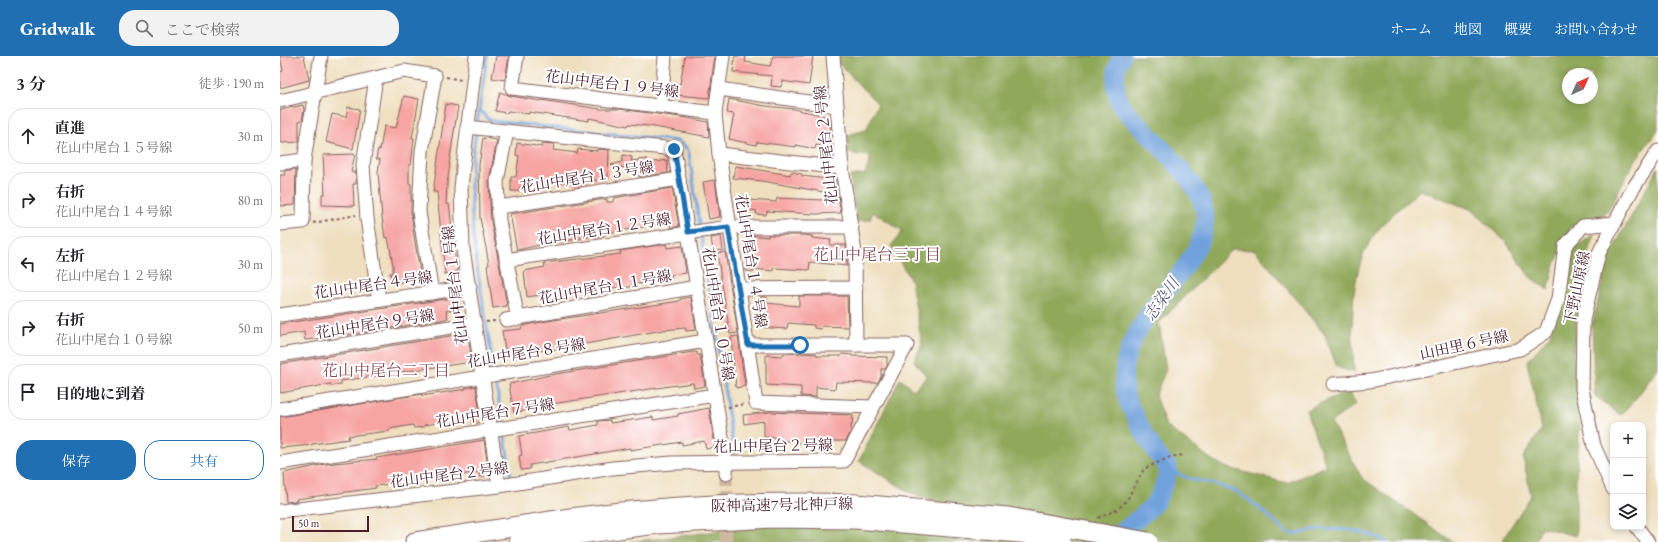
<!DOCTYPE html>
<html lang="ja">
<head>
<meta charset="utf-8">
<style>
  body { margin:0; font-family:"EB Garamond","Noto Serif JP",serif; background:#f2f2f2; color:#202124 }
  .controls { position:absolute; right:12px; bottom:12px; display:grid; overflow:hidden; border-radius:8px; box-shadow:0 2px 6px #0003 }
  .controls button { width:36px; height:36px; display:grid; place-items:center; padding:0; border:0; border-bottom:1px solid #e0e0e0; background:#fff; color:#202124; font:20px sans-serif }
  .compass { position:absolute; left:1282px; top:12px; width:36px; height:36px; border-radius:50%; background:#fff; box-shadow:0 2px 6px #0003; rotate:45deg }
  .scale { position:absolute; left:12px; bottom:10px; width:77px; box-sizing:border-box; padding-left:4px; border:2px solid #4a1f2b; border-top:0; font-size:11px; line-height:14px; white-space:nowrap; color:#4a1f2b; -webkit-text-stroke:3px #fff; paint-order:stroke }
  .stop { position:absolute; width:12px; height:12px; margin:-9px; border:3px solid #1f6fb2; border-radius:50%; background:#fff }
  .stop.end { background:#1f6fb2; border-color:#fff; box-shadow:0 1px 4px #0008 }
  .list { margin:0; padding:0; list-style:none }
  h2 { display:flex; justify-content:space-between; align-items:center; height:52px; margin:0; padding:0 16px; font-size:17px }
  h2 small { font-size:13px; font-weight:400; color:#757577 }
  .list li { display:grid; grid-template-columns:26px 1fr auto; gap:12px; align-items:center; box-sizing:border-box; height:56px; margin:0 8px 8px; padding:0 8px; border:1px solid #e0e0e0; border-radius:16px }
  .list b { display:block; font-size:15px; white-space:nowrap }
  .list p { margin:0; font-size:13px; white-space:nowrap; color:#757577 }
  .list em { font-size:13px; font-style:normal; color:#757577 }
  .actions { display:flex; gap:8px; padding:12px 16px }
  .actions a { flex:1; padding:9px 0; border:1px solid #1f6fb2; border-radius:16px; text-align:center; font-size:14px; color:#1f6fb2 }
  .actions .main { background:#1f6fb2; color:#fff }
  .icon { flex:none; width:22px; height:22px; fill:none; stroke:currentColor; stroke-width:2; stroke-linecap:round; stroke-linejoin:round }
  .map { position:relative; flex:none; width:1378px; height:486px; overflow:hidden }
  header { display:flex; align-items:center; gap:24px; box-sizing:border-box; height:56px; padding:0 20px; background:#1f6fb2; color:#fff }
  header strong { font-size:19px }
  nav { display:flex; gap:22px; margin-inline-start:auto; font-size:14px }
  .search { width:280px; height:36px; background:#f2f2f2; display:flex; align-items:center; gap:10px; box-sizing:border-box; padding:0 14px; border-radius:16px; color:#757577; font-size:15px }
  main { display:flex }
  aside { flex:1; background:#fff }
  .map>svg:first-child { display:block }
</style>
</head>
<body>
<header>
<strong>Gridwalk</strong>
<div class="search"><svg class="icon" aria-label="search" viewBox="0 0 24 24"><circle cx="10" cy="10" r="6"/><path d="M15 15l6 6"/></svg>ここで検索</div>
<nav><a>ホーム</a><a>地図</a><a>概要</a><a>お問い合わせ</a></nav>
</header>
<main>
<aside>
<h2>3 分<small>徒歩 · 190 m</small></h2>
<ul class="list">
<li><svg class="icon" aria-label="ahead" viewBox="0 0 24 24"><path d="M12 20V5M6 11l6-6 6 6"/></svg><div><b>直進</b><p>花山中尾台１５号線</p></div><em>30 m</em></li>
<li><svg class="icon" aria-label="right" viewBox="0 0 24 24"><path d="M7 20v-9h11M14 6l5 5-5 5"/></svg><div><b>右折</b><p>花山中尾台１４号線</p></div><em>80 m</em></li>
<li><svg class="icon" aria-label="left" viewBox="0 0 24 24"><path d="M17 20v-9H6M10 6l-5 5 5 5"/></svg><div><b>左折</b><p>花山中尾台１２号線</p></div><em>30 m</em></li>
<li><svg class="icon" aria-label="right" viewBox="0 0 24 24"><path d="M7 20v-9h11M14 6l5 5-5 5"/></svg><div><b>右折</b><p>花山中尾台１０号線</p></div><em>50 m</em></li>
<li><svg class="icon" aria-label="arrive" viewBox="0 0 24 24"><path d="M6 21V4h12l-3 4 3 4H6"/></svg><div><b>目的地に到着</b></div></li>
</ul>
<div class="actions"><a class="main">保存</a><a>共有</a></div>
</aside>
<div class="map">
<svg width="1378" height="486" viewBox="0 0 1378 486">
  <rect width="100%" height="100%" fill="#fff"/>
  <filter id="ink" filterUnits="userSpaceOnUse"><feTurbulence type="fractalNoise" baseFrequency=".025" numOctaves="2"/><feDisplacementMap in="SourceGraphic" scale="8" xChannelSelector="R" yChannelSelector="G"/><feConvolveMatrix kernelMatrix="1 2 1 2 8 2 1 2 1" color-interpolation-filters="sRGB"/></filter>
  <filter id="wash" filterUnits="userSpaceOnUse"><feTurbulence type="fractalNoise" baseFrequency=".012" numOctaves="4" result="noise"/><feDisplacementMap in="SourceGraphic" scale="16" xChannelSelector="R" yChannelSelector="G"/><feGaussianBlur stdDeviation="0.9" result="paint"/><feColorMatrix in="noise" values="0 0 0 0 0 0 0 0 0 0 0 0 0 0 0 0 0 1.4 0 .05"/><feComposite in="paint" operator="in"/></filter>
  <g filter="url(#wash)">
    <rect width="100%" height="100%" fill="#efdfbf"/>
    <g fill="#90a85a" stroke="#6d6442" fill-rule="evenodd">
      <path d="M559 0H1378V74L1354 106 1329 153 1316 163 1291 170 1274 211 1268 234 1250 221 1226 186 1190 153 1140 134C1126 147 1110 159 1098 174 1067 210 1072 273 1074 317L1057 311 1045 279 975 194 952 193 879 267 886 313 875 340 886 370 935 406 948 412 1007 427 1046 410 1026 354 1069 334 1076 348 1051 366 1082 422 1173 486H351L526 464 647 474 652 444 634 439 579 405 620 323 633 334 647 321 634 305 642 288 631 225 611 190 623 175 593 156 590 164 577 165 570 120 585 118 591 100 568 97V79L586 74 598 48 559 8ZM1288 18H1312V42H1288Z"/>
      <polygon points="1378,112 1378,312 1358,340 1340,359 1315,340 1312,270 1328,202"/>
      <polygon points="1314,178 1300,232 1293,297 1300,368 1296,422 1296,480 1261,471 1255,486 1221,486 1251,440 1243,401 1262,373 1247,306 1270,279 1285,230 1292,194"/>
    </g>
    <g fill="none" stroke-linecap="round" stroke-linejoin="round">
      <g stroke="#70a1db" stroke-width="3">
        <polyline points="200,54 208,63 213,65 398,85 407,92 409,98 420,173"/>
        <polyline points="197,68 207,0"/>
        <path d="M196 76C181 154 203 239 214 316"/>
        <polyline points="421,178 454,396"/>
        <polyline points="215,322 223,370"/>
        <polyline points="224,375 231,421"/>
        <path d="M889 412C907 427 935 425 955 435 965 441 976 449 985 457 992 462 1000 474 1008 477 1018 480 1028 474 1038 473 1061 473 1087 474 1106 486"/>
      </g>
      <path stroke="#70a1db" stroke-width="18" d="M832 486C845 470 865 461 877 444 883 435 886 422 889 412 875 398 865 381 856 362 853 355 848 348 846 340 826 264 937 212 924 152 917 122 862 73 840 49 835 34 833 15 842 0"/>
    </g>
    <g id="blocks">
      <g fill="#f7a5a3">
        <polygon points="0,0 24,0 29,24 0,32 0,16 3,15"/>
        <polygon points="216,0 229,0 225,24 212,22"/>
        <polygon points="405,0 435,0 429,42 397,39 397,35 392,35 394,27 400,28"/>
        <polygon points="455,0 466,0 465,6 490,10 493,0 533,0 529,29 502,25 501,31 491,30 492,20 453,16"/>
        <polygon points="220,36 231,40 261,45 261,44 321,53 339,53 408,62 428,66 429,81 369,70 349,68 348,70 309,62 309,65 249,56 249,58 228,55 227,57 215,55"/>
        <polygon points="124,40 139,43 132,82 134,82 131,109 129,108 129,128 131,128 131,157 135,186 141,222 124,223 124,226 112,227 110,217 113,217 113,209 108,181 105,182 102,161 98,116 100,103 96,103 98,93 100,94 104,70 116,72"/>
        <polygon points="449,43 485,50 514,53 550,61 551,92 536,89 535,93 516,89 516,91 477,86 476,89 449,83 454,58 447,57"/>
        <polygon points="166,48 178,50 169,108 170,108 167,128 166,148 169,148 173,180 171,180 178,215 165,218 157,136 153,136"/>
        <polygon points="23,49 24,54 22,64 19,65 19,86 0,87 0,54"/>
        <polygon points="68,51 80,53 73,93 46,86 52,58 66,61"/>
        <polygon points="203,82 217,84 209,125 211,165 227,250 213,252 207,210 209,209 207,197 200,162 199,109"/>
        <polygon points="237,87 262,91 262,87 274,88 273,94 297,97 298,93 317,95 317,93 329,94 328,123 307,125 307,128 294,129 294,126 251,128 251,131 240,131 240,135 231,135 231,121 236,121 239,100 236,99"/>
        <polygon points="75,98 71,116 76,116 76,128 73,128 74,150 42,149 42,138 45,138 43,99"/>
        <polygon points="343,99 352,101 351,105 367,103 367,107 387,104 388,117 359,121 359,115 331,109 342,106"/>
        <polygon points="455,110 510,119 511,116 522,118 522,120 556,124 555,141 558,140 561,157 534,158 487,155 486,159 476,158 477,155 458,152 460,139 469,141 469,144 496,146 497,142 543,144 544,136 482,125 453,122"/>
        <polygon points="14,113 16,113 15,149 0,150 0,119 5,119 4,115"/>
        <polygon points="435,124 440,161 429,163 423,126"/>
        <polygon points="392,132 399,170 391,172 390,166 324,178 324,180 315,182 315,180 274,187 274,186 237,194 230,158 319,144 327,143 327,146 333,146 334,142"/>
        <polygon points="468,179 488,181 488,179 524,179 532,180 532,182 551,184 550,189 566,189 567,210 530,206 529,214 493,212 493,215 474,213 474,216 466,215"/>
        <polygon points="441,180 443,194 433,195 431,182"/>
        <polygon points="386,188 387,192 402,190 406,217 391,219 391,223 351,229 351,231 323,232 267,243 267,238 247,241 244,215 265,211 264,207 341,198 340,195"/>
        <polygon points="445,196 458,277 450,278 437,197"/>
        <polygon points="519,240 567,240 568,271 542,270 541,273 534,272 534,269 508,267 507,273 477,271 478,241 487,241 486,247 519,250"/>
        <polygon points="179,241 181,253 166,255 168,262 161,264 68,279 67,273 50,275 51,282 42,283 42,282 25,284 24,276 0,280 0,268"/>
        <polygon points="411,241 416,274 406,275 405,272 383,274 283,292 226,299 222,275 241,273 242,270 261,266 400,245 400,243"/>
        <polygon points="188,277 192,309 186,310 185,307 121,316 61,325 61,329 51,330 51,328 0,337 0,308"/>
        <polygon points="458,280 465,330 456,332 451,281"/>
        <polygon points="413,296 417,296 417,299 420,299 425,330 414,332 413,327 390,330 265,349 265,350 234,357 229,328 270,319"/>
        <polygon points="522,297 537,298 537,300 561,300 562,298 572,299 572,300 607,301 607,310 605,313 601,313 601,321 597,327 556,326 555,333 536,331 536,341 521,340 521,331 486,329 486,299 503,300 503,298"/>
        <polygon points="196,330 201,366 193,368 192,362 144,369 144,371 134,372 133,369 109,373 109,375 68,380 69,383 32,388 32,389 0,392 0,361 142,338 142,340 186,333 185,332"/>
        <polygon points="429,352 435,391 426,393 424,385 402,389 402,386 350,394 350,392 250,409 250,413 241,414 239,400 242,399 239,380 289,371 290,374 318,369 318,365 330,364 330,367 373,361 373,364 398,360 398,358"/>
        <polygon points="490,356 573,359 572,369 571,369 571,376 566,385 549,385 549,387 518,387 518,385 501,385 501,382 484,381 484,365 464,368 463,359"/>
        <polygon points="204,384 209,419 200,421 199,416 119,429 119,427 95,430 96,432 16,443 17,445 6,446 4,417 45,408 97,403 96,402"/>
      </g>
    </g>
  </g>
  <g filter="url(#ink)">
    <use href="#blocks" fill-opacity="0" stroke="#84625f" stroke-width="1"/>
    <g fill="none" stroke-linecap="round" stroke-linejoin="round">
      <polyline stroke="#ceb9a1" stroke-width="13" stroke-dasharray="13 6" stroke-linecap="butt" points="446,486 446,418"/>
      <defs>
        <g id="minor">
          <polyline points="196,0 183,111 181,133 183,193 219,430"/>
          <polyline points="237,0 232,32 435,57"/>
          <polyline points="443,0 435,57 439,98 476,347 593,351"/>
          <polyline points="553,0 562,112 575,197 576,289"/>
          <polyline points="96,22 83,109 87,162 99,244"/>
          <polyline points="439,33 557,50"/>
          <polyline points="0,45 124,15 155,20 142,95 139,156 152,237"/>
          <polyline points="381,50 385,0"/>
          <polyline points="187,71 394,93 446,406 446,418"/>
          <polyline points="227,75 217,125 219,165 238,263"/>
          <polyline points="439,98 562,112"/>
          <polyline points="0,107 24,104"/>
          <polyline points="219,151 399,123"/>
          <polyline points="0,168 23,166 24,104 41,0"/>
          <polyline points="226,204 449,171 572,171"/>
          <polyline points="459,233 576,232"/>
          <polyline points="0,259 190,231"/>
          <polyline points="226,264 417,231"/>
          <polyline points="0,299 195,267"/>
          <polyline points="1053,328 1090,325 1240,293 1266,276 1278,243 1285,190 1303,170 1335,167"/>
          <polyline points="0,353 426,285"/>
          <polyline points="0,407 435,339"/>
          <polyline points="1333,433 1314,390 1302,333 1303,264 1319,197 1352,134 1378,95"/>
          <polyline points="0,455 219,430 333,412 392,407 564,405 627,289 468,289"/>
          <polyline points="1357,471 1368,486"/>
        </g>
        <g id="highway">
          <path d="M135 486C187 478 239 470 291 462 385 449 482 445 576 448"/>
          <polyline points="238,486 377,468 492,462 575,463"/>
        </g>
      </defs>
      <use href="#minor" stroke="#84625f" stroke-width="15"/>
      <use href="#highway" stroke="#84625f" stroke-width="21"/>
      <g stroke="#84625f" stroke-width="2" stroke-dasharray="3 3" stroke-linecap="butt">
        <polyline points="166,21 181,24"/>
        <polyline points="33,167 76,159"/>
        <polyline points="206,266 215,265"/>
        <polyline points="448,351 465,348"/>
        <polyline points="818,462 838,453 847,444 864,413 890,401 904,399"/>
      </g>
      <use href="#minor" stroke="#fff" stroke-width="13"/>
      <use href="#highway" stroke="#fff" stroke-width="19"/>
      <defs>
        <g id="highway-bridge">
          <polyline points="576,448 728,461 868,486"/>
          <polyline points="575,463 741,477 781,484"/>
        </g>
      </defs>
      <use href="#highway-bridge" stroke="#84625f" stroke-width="21" stroke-linecap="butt"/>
      <use href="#highway-bridge" stroke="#fff" stroke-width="19"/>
    </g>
  </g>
  <g fill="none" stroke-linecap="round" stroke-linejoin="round" filter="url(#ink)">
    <polyline stroke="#1f6fb2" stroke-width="5" points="394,93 408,176 448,171 468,289 520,289"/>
  </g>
  <g text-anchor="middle" stroke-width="4" stroke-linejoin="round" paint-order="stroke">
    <g font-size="15" fill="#4a1f2b" stroke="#fff">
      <text transform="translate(332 28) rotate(7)" y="5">花山中尾台１９号線</text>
      <text transform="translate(546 89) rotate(-96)" y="5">花山中尾台２号線</text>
      <text transform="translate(307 121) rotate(-9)" y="5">花山中尾台１３号線</text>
      <text transform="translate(324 173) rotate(-9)" y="5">花山中尾台１２号線</text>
      <text transform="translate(471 205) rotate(81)" y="5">花山中尾台１４号線</text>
      <text transform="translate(93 229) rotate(-8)" y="5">花山中尾台４号線</text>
      <text transform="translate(175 229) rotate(-97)" y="5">花山中尾台１号線</text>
      <text transform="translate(325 231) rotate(-10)" y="5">花山中尾台１１号線</text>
      <text transform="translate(1297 232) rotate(-78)" y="5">下野山原線</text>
      <text transform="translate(438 258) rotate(81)" y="5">花山中尾台１０号線</text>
      <text transform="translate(95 268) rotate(-9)" y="5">花山中尾台９号線</text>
      <text transform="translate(1184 289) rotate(-12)" y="5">山田里６号線</text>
      <text transform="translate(246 297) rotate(-9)" y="5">花山中尾台８号線</text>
      <text transform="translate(215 357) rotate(-9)" y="5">花山中尾台７号線</text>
      <text transform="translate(493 390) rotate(-1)" y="5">花山中尾台２号線</text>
      <text transform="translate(169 419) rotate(-7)" y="5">花山中尾台２号線</text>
      <text transform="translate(502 449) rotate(-1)" y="5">阪神高速7号北神戸線</text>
    </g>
    <g font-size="16" fill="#874e55" stroke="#fff">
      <text x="597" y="204">花山中尾台三丁目</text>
      <text x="106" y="320">花山中尾台二丁目</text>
    </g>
    <g font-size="16" font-style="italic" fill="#5b5a7a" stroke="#fff">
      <text transform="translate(881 243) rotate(-55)" y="6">志染川</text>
    </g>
  </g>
</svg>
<div class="controls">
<button>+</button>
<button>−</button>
<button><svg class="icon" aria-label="layers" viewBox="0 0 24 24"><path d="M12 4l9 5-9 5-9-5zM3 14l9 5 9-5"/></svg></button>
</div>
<svg class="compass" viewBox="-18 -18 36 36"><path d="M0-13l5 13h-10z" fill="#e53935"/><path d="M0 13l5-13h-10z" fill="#757577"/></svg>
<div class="scale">50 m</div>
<div class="stop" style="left:520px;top:289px"></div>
<div class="stop end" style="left:394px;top:93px"></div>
</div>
</main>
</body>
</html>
